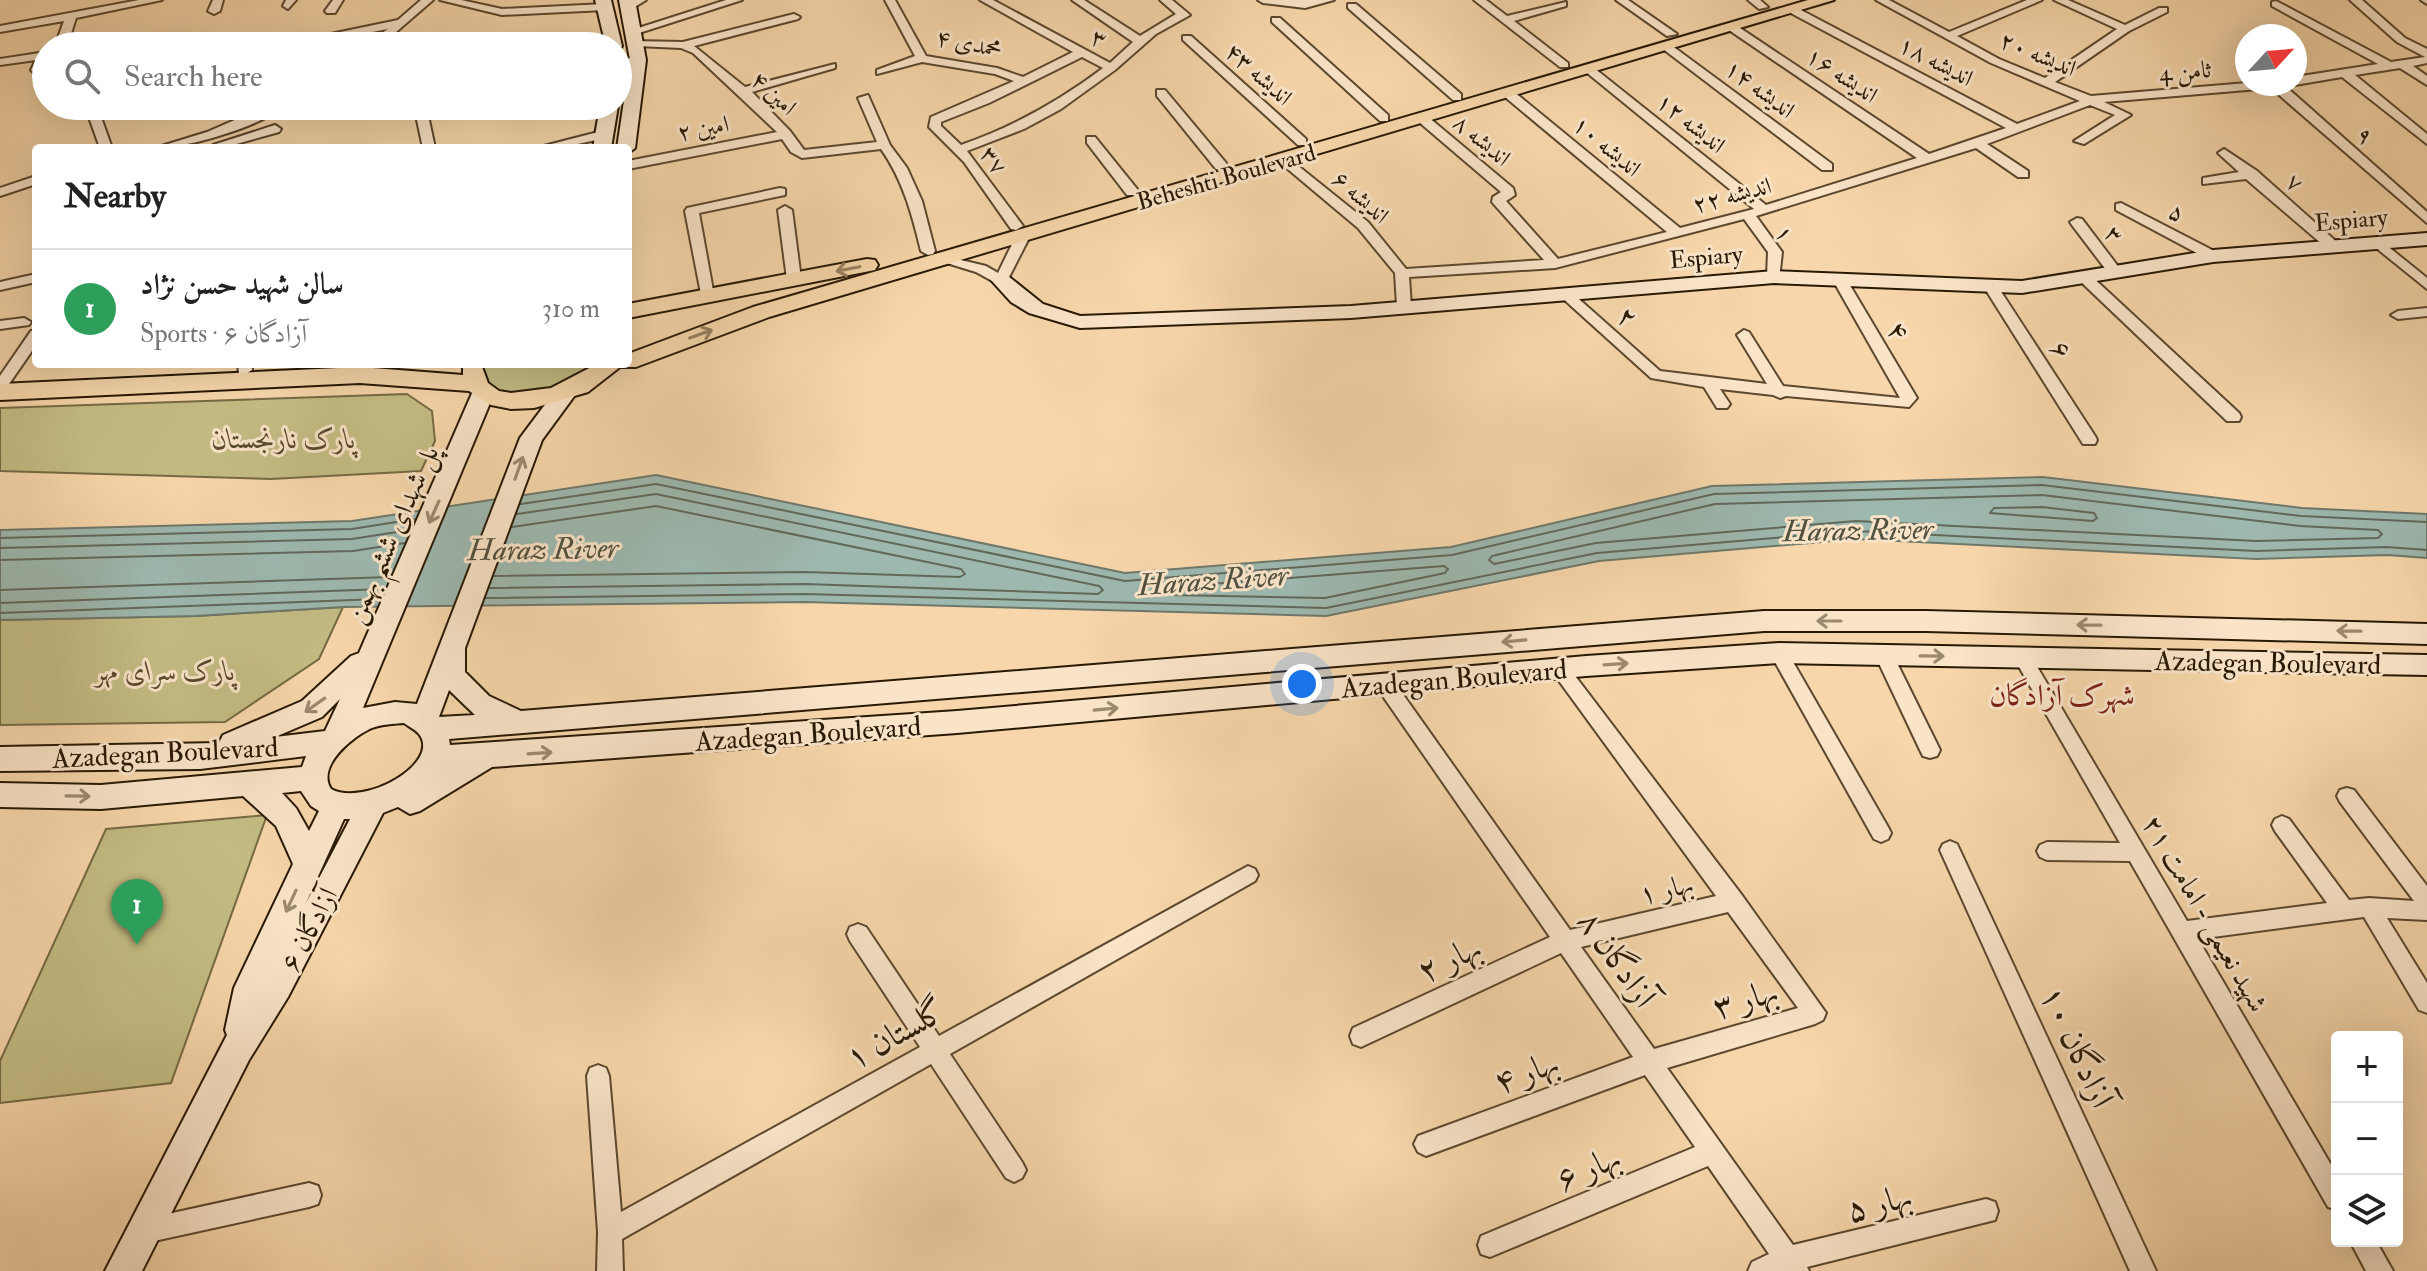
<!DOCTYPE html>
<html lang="en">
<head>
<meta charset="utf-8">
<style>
  body { margin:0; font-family:"IM FELL Double Pica",Amiri,serif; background:#f6f6f6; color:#222 }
  .controls { position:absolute; right:24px; bottom:24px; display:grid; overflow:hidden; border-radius:8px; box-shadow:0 8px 32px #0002 }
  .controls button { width:72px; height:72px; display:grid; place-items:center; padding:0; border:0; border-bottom:2px solid #e0e0e0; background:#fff; color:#222; font:40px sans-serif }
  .compass { position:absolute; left:2235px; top:24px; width:72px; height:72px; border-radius:50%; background:#fff; box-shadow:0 8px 32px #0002; rotate:64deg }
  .you { position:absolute; left:1302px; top:684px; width:28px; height:28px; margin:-20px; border:6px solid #fff; border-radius:50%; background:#1a73e8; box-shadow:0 0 0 12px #1a73e833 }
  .badge { display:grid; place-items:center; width:52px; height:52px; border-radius:50%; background:#8f2418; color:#fff; font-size:26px; font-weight:700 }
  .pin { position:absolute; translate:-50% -66px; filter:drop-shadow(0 2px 4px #0008) }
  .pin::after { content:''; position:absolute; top:42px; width:28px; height:24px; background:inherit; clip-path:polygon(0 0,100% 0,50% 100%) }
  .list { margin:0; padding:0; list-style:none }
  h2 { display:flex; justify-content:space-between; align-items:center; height:104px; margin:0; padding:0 32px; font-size:34px }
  h2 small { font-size:26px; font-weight:400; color:#767676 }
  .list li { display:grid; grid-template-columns:52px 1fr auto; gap:24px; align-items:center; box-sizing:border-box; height:120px; padding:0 32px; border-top:2px solid #e0e0e0 }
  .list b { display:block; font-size:30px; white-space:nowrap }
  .list p { margin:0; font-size:26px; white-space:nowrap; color:#767676 }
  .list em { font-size:26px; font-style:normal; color:#767676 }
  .icon { flex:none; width:44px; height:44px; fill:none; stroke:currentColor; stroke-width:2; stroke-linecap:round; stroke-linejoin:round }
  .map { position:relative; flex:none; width:2427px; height:1271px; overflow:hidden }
  .search { position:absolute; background:#fff; box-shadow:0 8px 32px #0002; left:32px; top:32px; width:600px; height:88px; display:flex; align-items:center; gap:20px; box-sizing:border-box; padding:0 28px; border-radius:44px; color:#767676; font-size:30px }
  .panel { position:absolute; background:#fff; box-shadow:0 8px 32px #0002; left:32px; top:144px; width:600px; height:224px; border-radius:8px }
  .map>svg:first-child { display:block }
</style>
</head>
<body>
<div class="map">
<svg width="2427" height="1271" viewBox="0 0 2427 1271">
  <rect width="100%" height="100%" fill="#f6d6aa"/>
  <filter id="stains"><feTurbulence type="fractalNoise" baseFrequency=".0025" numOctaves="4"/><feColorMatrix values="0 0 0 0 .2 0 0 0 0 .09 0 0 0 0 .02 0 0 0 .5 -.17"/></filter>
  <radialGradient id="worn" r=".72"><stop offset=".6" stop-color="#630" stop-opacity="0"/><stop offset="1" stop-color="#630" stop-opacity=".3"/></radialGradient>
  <g fill="#c4bc84" stroke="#766a44" stroke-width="2">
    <polygon points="473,364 611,364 595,379 499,398"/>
    <polygon points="407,394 432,411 435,441 421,471 271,479 0,471 0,408"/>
    <polygon points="343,607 319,659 225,722 0,725 0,620 196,616"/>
    <polygon points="267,815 171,1083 0,1103 0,1061 106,829"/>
  </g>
  <polygon fill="#9db8af" stroke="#6e786b" stroke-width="2" points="656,475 1125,573 1451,547 1712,486 2043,477 2302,508 2427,514 2427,558 2388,555 2256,559 1857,539 1599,561 1326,616 805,602 343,607 196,616 0,620 0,530 352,521"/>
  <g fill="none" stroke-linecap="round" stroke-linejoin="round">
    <g stroke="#62685a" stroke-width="2">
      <polygon points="2042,495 2300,526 2378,530 2382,534 2378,538 2256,541 1856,521 1596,543 1494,564 1489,560 1492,556 1715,504"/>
      <polyline points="521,504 656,484 1125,581 1452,555 1714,494 2042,485 2301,516 2427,522"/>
      <polygon points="2042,507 2094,513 2097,518 2093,521 1990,513 1994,508"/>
      <polyline points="0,538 352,529 415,519"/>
      <polyline points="0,548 352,539 410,530"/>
      <polyline points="0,560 353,551 405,543"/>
      <polygon points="1444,566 1448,569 1445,573 1325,598 1171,595 1167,592 1171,587"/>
      <polyline points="494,576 805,572 960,577 965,574 961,569 656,506 512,527"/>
      <polyline points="489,588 805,584 1098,594 1103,590 1099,586 656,494 517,514"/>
      <polyline points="0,590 390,577"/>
      <polyline points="486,598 805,594 1326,608 1597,553 1856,531 2256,551 2387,547 2427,550"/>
      <polyline points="0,603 385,589"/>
      <polyline points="0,613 380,599"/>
    </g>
    <defs>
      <g id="street">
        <polygon points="139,0 162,0 76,18 67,46 55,46 64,21 0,32 0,26"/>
        <polygon points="213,0 223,0 220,11 214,14 208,11"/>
        <polygon points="286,0 296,0 288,9 283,6"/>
        <polygon points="333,0 343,0 335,13 327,13 325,11"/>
        <polygon points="421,0 433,0 388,39 421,35 427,38 428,46 416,46 416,42 362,46 388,29 297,46 273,46 398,20"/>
        <polygon points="440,0 461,0 502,9 605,4 610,7 605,10 502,15"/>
        <polygon points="633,0 646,0 633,8 625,8 625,4"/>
        <polygon points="726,0 742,0 639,33 629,31"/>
        <path d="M885 0H895L926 56 997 68 1023 77 1073 52 980 0H993L1110 63 1133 42 1072 0H1084L1140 36 1176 14 1160 0H1172L1190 15 1156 34 1115 70 1061 109 1024 129 967 151 1023 226 1016 230 1011 229 964 162 929 127 931 117 1014 81 995 74 922 62 877 74V70L915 56ZM1082 57 1103 68C1059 101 1013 127 961 145L941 126V122L989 103Z"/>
        <polygon points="1258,0 1334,0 1305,8 1263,3"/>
        <polygon points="1474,0 1486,0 1507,16 1566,2 1566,6 1514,21 1568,63 1568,67 1560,67"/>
        <polygon points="1616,0 1628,0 1677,34 1667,36"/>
        <polygon points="1748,0 1760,0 1768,7 1759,9"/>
        <polygon points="1876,0 1889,0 1949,32 2027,0 2042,0 1957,36 1999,59 2045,78 2117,29 2054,0 2068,0 2125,25 2159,8 2167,8 2167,12 2129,31 2055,82 2091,96 2247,83 2283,84 2427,212 2427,223 2271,88 2104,102 2131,115 2084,144 2074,141 2115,115 2090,105 1987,144 2028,171 2028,177 2018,177 1976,148 1756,216 1782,252 1779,280 1769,280 1767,277 1768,252 1744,219 1555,268 1409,277 1411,306 1404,310 1397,306 1395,273 1358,228 1277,160 1287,157 1368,222 1406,269 1544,260 1492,202 1493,197 1501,192 1419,122 1419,116 1427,116 1513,188 1515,195 1506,201 1558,259 1667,232 1505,97 1505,91 1513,91 1680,228 1754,209 1586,72 1586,68 1594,68 1766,205 1917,158 1729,30 1729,26 1737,26 1929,154 2006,128 1789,12 1789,8 1797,8 2017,124 2080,101 1991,63"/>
        <polygon points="2350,0 2362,0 2405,38 2427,49 2427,63 2413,66 2427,76 2427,85 2400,68 2355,75 2427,134 2427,144 2342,77 2295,85 2293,84 2295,77 2378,64 2272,6 2272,2 2276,1 2391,62 2425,57 2397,42"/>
        <polygon points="2421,0 2427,0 2427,4"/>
        <polygon points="1348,4 1356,4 1461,94 1461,100 1453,100 1348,8"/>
        <path d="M794 14 800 17 798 19 694 46 745 87 835 64V68L752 92 790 131 804 150 877 142 858 98 868 95 890 145 907 168 922 201 935 251 933 254 928 255 921 251C912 214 903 180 881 149L802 158 791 152 782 139 628 169V161L777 132 693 53 681 48 637 46 633 45V41L683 42Z"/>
        <polygon points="1272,18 1280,18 1388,115 1388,121 1380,121 1272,22"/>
        <polygon points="1183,36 1191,36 1306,139 1306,145 1298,145 1183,40"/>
        <polygon points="1663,45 1671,45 1832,164 1832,170 1822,170 1663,49"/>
        <polygon points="46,52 46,73 33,72 31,70 36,60 0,65 0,59"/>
        <polygon points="638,57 644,60 642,62 618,66 618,60"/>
        <polygon points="1157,90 1165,90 1226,163 1226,169 1216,169 1157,96"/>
        <polygon points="85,106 97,106 112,148 100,148"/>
        <path d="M221 106H235L246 115 268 106H284C259 127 188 148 155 148L207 132 237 119Z"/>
        <polygon points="318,106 330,106 331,109 373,106 326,117 322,116"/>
        <polygon points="414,106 426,106 435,148 423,148"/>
        <polygon points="518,106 530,106 528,118 520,118"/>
        <polygon points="275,125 281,129 279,132 222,148 213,145"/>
        <polygon points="606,130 612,134 610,137 559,148 536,148"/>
        <polygon points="1087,137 1095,137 1137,189 1137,195 1127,195 1087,143"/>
        <polygon points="2224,149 2257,171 2339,244 2339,250 2329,250 2246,179 2203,184 2203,178 2239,172 2218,153"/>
        <polygon points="36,176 36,184 0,196 0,188"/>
        <polygon points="780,188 785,189 785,195 699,213 714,296 707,300 702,299 685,211 687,208"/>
        <polygon points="2121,203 2218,253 2220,256 2213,260 2208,259 2116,210 2116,204"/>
        <polygon points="785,206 792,210 801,279 794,283 787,279 778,210"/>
        <polygon points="2077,218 2082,219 2120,269 2120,275 2110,275 2072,225 2070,222"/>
        <polygon points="1022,234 1029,238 1006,283 996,283 976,272 937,260 944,256 986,266 998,273 1015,238"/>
        <polygon points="2380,240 2427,278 2427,289 2375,247 2375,241"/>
        <polygon points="2084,273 2089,274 2239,413 2241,417 2239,421 2227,421 2079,280 2077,277"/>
        <polygon points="36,274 36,282 0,290 0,282"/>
        <polygon points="1841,278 1848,282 1917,398 1909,407 1786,396 1780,398 1773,395 1720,389 1730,404 1727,408 1717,408 1704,387 1651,378 1559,295 1561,292 1571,292 1660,371 1767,384 1737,335 1744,330 1749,332 1783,386 1900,398 1834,282"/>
        <polygon points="1991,283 1998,287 2095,436 2097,440 2095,444 2083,444 1984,287"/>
        <polygon points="2427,308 2427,316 2398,319 2391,315 2398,311"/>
        <polygon points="24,318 31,322 29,325 0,329 0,321"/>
        <polygon points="36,329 36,345 9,384 0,385 0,376 31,331"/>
        <polygon points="238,364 252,364 252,370 244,375 239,373"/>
        <polygon points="1779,646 1785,648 1888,827 1891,833 1888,839 1881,842 1874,839 1770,653 1773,648"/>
        <polygon points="1884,648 1890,650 1893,655 1940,750 1937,756 1930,758 1923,756 1920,750 1875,655 1878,650"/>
        <polygon points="2023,651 2029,653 2187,921 2327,903 2275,831 2272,825 2275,819 2282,816 2289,819 2349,900 2369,898 2414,901 2340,802 2337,796 2340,790 2347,788 2354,790 2427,886 2427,920 2387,918 2427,983 2427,1013 2419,1010 2364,917 2198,939 2337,1175 2337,1210 2328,1207 2130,861 2047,860 2040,857 2037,851 2040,845 2047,842 2120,843 2014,658 2017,653"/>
        <path d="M1560 662 1566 664 1741 894 1826 1013 1823 1020 1815 1024 1667 1068 1793 1245 1986 1199 1995 1202 1998 1211 1995 1220 1807 1267 1809 1271H1748L1752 1262 1769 1254 1708 1166 1490 1257 1481 1254 1478 1245 1481 1236 1695 1147 1645 1075 1426 1156 1418 1152 1414 1144 1418 1136 1633 1057 1561 953 1361 1047 1353 1044 1350 1036 1353 1028 1550 937 1378 689 1376 684 1378 679H1392L1570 930 1716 896 1554 674 1551 669 1554 664ZM1728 912 1798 1008 1654 1049 1581 947Z"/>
        <polygon points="1950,841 1957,844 2156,1271 2130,1271 1940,850 1943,844"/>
        <polygon points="1248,866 1255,869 1258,875 1255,881 950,1054 1022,1162 1026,1170 1022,1178 1014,1182 1006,1178 931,1064 622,1239 623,1271 597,1271 598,1232 587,1076 590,1068 598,1065 606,1068 609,1076 621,1212 920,1047 850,941 847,934 850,927 858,924 866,927 939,1036"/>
        <polygon points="309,1183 318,1186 321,1195 318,1204 309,1207 145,1243 136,1240 133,1231 136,1222 145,1219"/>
        <polygon points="2350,1241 2376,1241 2393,1271 2366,1271"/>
      </g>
      <g id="secondary">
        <polygon points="595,0 611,0 622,46 620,49 618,46 606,46"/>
        <polygon points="619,0 635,0 646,60 635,148 628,153 628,148 617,148 630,60"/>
        <polygon points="600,106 618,106 611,148 593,148"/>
        <polygon points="2427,233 2427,245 2213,262 2022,293 1774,283 1351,318 1080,328 1029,313 1011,302 991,280 994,276 1008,276 1043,304 1080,316 1351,306 1774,271 2022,281 2213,250"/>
        <path d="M484 384 495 391 363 708 395 702 417 704 520 438 556 390 564 388 575 395 542 440 465 648V672L489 696 521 711 1764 611H1926L2427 624V644L1926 631H1764L449 739 450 745 957 711 1586 656 1779 643 2427 655V675L1779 663 1586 676 957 733 492 767 420 811 410 814 398 807 383 813 288 997 249 1060 142 1271H105L227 1035 225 1030 234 988 293 864 276 826 243 796 101 809 0 807V783L101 785 302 767 306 756 200 769 0 771V747L219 743 223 735 302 701 351 656 359 653 473 391ZM449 690 475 715 439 717ZM340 699 325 731 275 737 322 717ZM404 723C408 726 416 730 419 734 442 763 364 807 331 789 316 766 353 736 372 728 382 724 393 724 404 723ZM301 791 311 806 319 811 309 831 296 808 282 793ZM344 819H350L306 903Z"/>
      </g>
      <g id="primary">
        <polygon points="1808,0 1834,0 769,317 636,367 620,367 588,392 534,408 511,409 491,405 469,391 360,383 0,400 0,384 360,367 463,375 463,364 481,364 488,383 499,391 511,393 551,388 597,364 628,364 628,354 753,307"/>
        <polygon points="867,259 875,260 878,265 875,270 628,318 628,304"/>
      </g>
    </defs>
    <use href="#street" stroke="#5c482e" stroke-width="4"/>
    <use href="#secondary" stroke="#281905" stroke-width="4"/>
    <use href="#primary" stroke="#281905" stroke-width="4"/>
    <use href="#street" fill="#f9e4c8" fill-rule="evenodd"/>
    <use href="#secondary" fill="#f9e4c8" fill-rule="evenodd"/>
    <use href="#primary" fill="#f6d6aa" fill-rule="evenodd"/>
  </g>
  <defs><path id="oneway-shaft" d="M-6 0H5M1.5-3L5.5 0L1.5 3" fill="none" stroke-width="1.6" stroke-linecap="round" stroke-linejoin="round" transform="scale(2)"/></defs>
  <g stroke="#998160">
    <use href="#oneway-shaft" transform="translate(848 269) rotate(169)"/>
    <use href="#oneway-shaft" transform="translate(701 334) rotate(-20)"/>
  </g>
  <g stroke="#9b8970">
    <use href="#oneway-shaft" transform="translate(519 468) rotate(-70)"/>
    <use href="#oneway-shaft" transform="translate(434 512) rotate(114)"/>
    <use href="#oneway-shaft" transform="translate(1829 621) rotate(180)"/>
    <use href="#oneway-shaft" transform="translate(2089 625) rotate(-179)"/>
    <use href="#oneway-shaft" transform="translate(2349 631) rotate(-179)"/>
    <use href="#oneway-shaft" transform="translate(1514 641) rotate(175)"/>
    <use href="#oneway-shaft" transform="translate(1932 656) rotate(1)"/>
    <use href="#oneway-shaft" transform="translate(1616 664) rotate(-4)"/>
    <use href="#oneway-shaft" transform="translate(315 705) rotate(145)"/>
    <use href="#oneway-shaft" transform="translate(1106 709) rotate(-5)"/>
    <use href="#oneway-shaft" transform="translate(540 753) rotate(-4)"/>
    <use href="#oneway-shaft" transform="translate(78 796) rotate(1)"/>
    <use href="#oneway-shaft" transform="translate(291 901) rotate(115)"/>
  </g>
  <g text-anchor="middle" stroke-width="6" stroke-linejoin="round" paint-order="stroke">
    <g font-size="24" fill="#281905" stroke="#f9e4c8">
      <text transform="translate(1099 38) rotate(25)" y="8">۳</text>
      <text transform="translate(969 43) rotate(11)" y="8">محمدی ۴</text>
      <text transform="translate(2038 54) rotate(23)" y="8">اندیشه ۲۰</text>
      <text transform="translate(1936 61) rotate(28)" y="8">اندیشه ۱۸</text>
      <text transform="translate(2185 71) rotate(-4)" y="8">ثامن 4</text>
      <text transform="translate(1259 74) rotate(42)" y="8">اندیشه ۴۳</text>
      <text transform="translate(1842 75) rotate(34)" y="8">اندیشه ۱۶</text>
      <text transform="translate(1760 89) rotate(37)" y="8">اندیشه ۱۴</text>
      <text transform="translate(774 93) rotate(43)" y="8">امین ۴</text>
      <text transform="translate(1691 123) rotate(39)" y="8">اندیشه ۱۲</text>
      <text transform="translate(703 128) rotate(-11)" y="8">امین ۲</text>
      <text transform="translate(2365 135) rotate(41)" y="8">۹</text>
      <text transform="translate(1482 140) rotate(40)" y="8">اندیشه ۸</text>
      <text transform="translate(1607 146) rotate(40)" y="8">اندیشه ۱۰</text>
      <text transform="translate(994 160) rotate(53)" y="8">۳۷</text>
      <text transform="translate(1226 177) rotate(-16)" y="8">Beheshti Boulevard</text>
      <text transform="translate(2295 182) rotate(42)" y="8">۷</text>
      <text transform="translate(1732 195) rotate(-15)" y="8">اندیشه ۲۲</text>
      <text transform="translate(1361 197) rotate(42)" y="8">اندیشه ۶</text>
      <text transform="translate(2177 212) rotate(28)" y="8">۵</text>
      <text transform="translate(2351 220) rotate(-5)" y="8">Espiary</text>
      <text transform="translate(1785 233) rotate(61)" y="8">۱</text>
      <text transform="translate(2114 234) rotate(53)" y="8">۳</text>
      <text transform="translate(1706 257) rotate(-5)" y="8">Espiary</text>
    </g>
    <g font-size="28" fill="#281905" stroke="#f9e4c8">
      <text transform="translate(1628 316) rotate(42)" y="10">۲</text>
      <text transform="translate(1899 330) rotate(59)" y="10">۴</text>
      <text transform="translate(2062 349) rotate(57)" y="10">۶</text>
      <text transform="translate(391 534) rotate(-66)" y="10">پل شهدای ششم بهمن</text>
      <text transform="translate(2268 662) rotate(1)" y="10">Azadegan Boulevard</text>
      <text transform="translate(1454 678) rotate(-5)" y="10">Azadegan Boulevard</text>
      <text transform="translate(808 733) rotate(-4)" y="10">Azadegan Boulevard</text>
      <text transform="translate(165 752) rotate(-3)" y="10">Azadegan Boulevard</text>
      <text transform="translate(1666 888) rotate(-13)" y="10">بهار ۱</text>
      <text transform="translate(2206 913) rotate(60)" y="10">شهید نعیمی - امامت ۲۱</text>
      <text transform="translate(308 929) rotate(-62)" y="10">آزادگان ۶</text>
    </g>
    <g font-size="28" font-style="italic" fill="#574a2b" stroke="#f9e4c8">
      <text x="284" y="448">پارک نارنجستان</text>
      <text x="165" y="680">پارک سرای مهر</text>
    </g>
    <g font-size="30" font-style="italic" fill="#515140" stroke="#f9e4c8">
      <text transform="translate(1858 530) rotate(-1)" y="10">Haraz River</text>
      <text transform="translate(543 549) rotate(-1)" y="10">Haraz River</text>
      <text transform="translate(1213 580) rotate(-4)" y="10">Haraz River</text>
    </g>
    <g font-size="30" fill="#7a1f14" stroke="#f9e4c8">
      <text x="2062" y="705">شهرک آزادگان</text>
    </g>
    <g font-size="34" fill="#281905" stroke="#f9e4c8">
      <text transform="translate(1449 958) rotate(-25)" y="12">بهار ۲</text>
      <text transform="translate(1618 958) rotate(55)" y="12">آزادگان ۸</text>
      <text transform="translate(1745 998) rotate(-16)" y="12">بهار ۳</text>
      <text transform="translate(895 1033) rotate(-29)" y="12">گلستان ۱</text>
      <text transform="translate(2078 1046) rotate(65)" y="12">آزادگان ۱۰</text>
      <text transform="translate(1526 1071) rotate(-20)" y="12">بهار ۴</text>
      <text transform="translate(1588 1167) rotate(-23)" y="12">بهار ۶</text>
      <text transform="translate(1879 1202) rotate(-14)" y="12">بهار ۵</text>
    </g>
  </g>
  <rect width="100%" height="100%" filter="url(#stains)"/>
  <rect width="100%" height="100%" fill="url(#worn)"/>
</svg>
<div class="controls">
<button>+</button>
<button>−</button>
<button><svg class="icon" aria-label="layers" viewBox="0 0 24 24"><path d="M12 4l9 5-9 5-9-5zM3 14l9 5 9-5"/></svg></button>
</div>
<svg class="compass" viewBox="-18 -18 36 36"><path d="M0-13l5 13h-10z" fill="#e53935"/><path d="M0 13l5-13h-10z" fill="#767676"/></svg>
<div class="you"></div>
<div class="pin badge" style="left:137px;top:945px;background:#2e9e5b">1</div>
<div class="search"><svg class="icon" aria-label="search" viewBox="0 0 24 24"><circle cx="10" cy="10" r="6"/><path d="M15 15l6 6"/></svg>Search here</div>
<section class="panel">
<h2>Nearby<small></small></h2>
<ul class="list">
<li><span class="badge" style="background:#2e9e5b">1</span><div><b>سالن شهید حسن نژاد</b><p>Sports · آزادگان ۶</p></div><em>310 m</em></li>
</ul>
</section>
</div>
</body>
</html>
